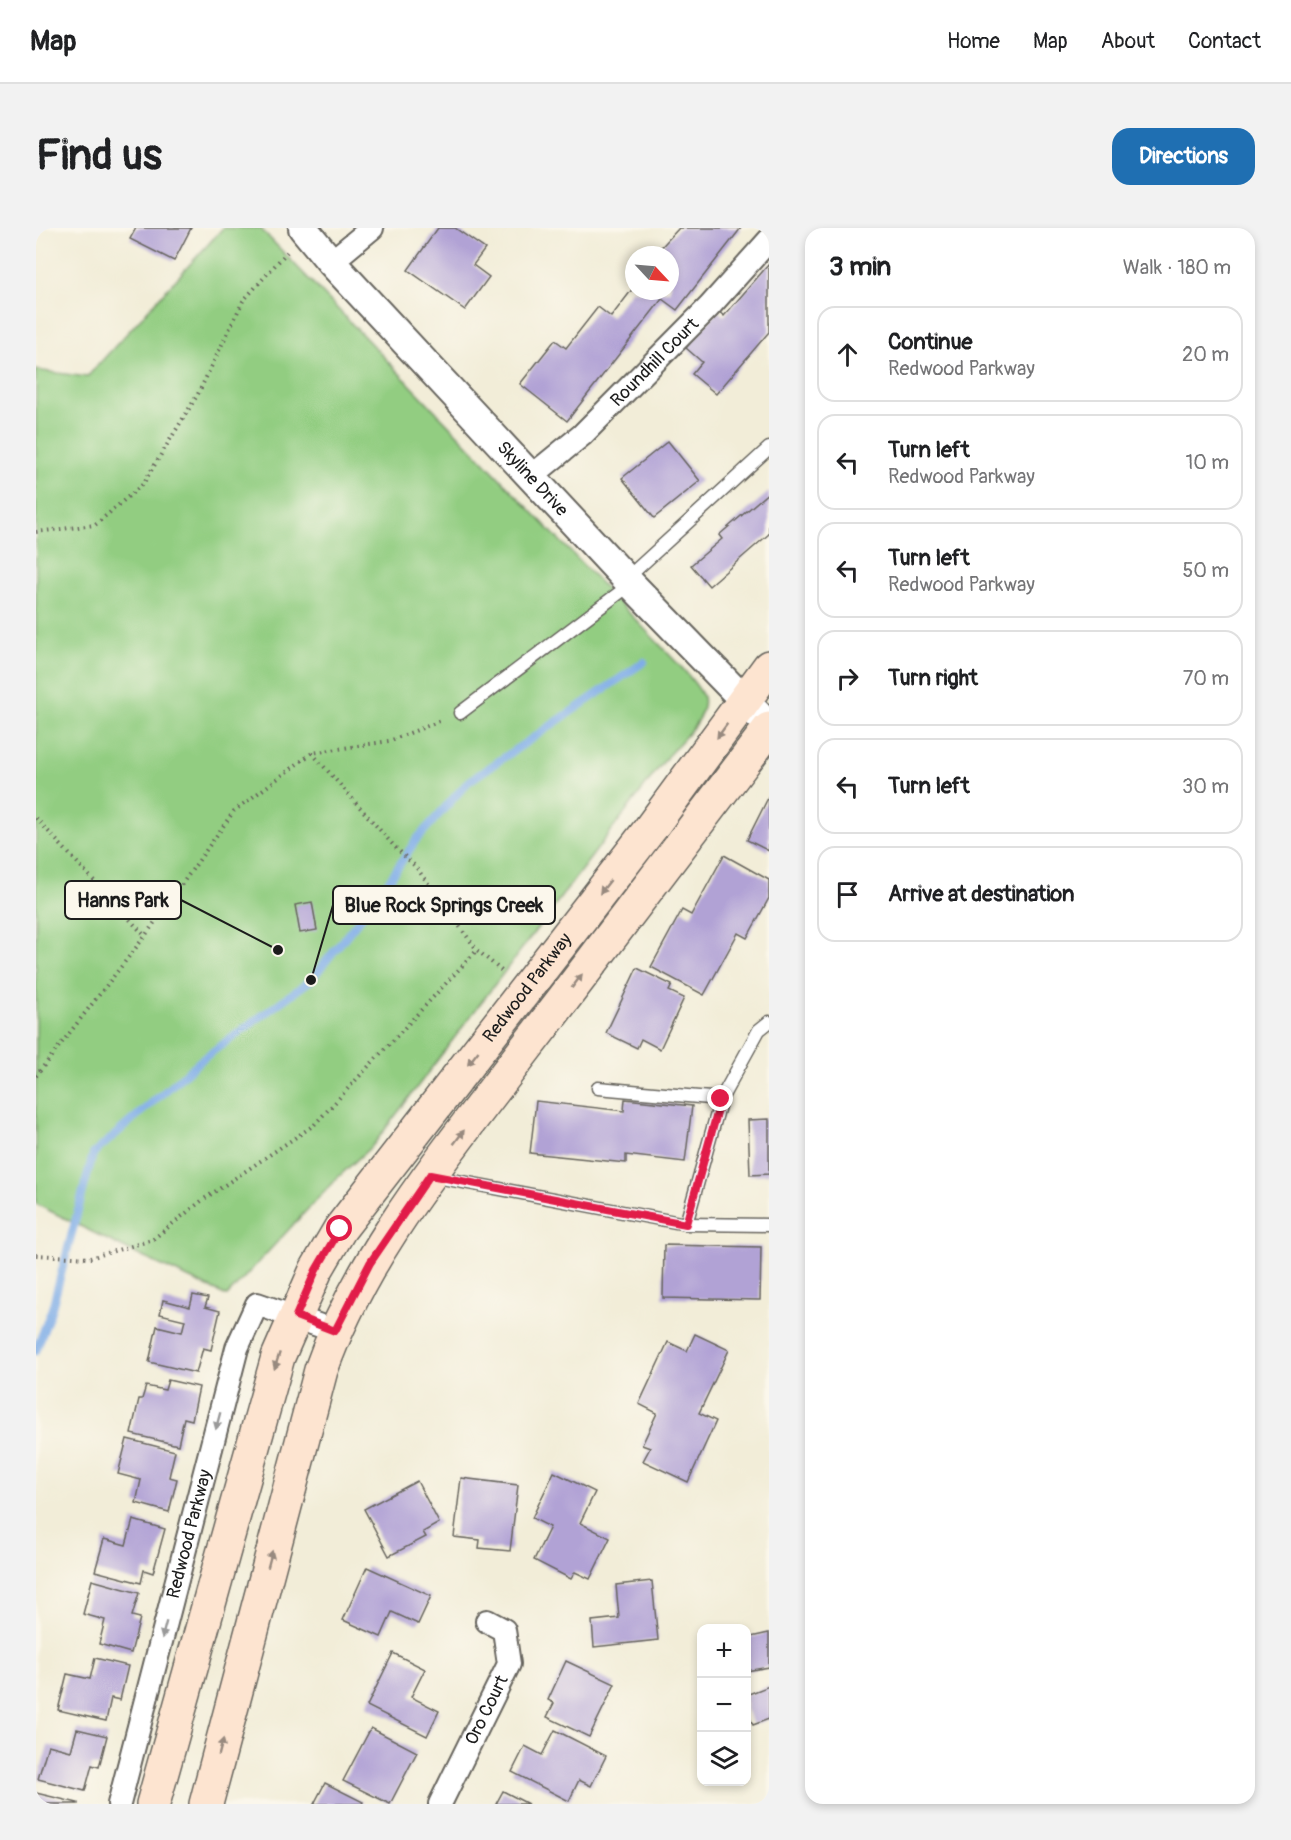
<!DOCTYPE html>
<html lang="en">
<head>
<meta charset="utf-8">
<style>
  body { margin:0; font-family:Pangolin,sans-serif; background:#f2f2f2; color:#202124 }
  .controls { position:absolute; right:18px; bottom:18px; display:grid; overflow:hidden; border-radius:12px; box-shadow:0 3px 9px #0003 }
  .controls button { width:54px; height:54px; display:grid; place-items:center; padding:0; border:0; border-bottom:2px solid #e0e0e0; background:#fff; color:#202124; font:30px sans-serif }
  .compass { position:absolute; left:589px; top:18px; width:54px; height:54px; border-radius:50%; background:#fff; box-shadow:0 3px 9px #0003; rotate:116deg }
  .stop { position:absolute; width:18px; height:18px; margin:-14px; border:4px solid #e11d48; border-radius:50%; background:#fff }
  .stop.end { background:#e11d48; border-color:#fff; box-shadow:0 2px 6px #0008 }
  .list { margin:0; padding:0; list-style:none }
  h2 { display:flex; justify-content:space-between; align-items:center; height:78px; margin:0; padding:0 24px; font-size:26px }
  h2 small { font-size:20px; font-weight:400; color:#757577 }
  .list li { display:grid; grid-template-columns:39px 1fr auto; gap:18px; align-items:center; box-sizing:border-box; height:96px; margin:0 12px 12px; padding:0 12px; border:2px solid #e0e0e0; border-radius:18px }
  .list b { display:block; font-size:22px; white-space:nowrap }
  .list p { margin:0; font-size:20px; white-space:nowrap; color:#757577 }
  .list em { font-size:20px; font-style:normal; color:#757577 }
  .icon { flex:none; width:33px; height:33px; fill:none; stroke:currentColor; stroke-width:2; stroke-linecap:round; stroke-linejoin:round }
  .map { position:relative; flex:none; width:733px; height:1576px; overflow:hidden; border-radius:18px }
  header { display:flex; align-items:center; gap:36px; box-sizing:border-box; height:84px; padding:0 30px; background:#fff; border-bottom:2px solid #e0e0e0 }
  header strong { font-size:28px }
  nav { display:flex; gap:33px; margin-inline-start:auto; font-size:21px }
  .intro { display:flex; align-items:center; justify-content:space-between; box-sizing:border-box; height:144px; padding:0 36px }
  h1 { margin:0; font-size:42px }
  .button { padding:15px 27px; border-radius:18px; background:#1f6fb2; color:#fff; font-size:21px; font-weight:700 }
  main { display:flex; gap:36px; padding:0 36px }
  aside { flex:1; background:#fff; border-radius:18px; box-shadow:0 3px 9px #0003 }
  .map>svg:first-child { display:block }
</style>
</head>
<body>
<header>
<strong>Map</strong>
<nav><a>Home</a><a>Map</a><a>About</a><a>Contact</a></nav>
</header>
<div class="intro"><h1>Find us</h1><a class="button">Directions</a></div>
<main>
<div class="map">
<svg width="733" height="1576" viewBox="0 0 733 1576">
  <rect width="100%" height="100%" fill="#fbf7ec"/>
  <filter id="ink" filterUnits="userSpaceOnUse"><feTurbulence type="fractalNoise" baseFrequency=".0167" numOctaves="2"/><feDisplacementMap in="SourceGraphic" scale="12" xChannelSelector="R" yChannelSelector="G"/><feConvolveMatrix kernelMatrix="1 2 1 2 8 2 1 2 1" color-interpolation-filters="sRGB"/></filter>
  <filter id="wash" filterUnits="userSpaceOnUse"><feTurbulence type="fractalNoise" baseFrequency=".008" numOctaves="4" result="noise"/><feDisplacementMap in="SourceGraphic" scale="24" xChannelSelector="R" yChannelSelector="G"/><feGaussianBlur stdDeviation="1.35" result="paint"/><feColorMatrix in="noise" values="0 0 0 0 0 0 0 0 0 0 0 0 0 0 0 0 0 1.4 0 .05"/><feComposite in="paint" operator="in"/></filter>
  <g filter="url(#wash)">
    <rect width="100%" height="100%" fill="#f2edd8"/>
    <path fill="#92cd81" stroke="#57744e" stroke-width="1.5" d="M187 0H224L648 442C654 450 664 460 667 469 672 490 643 514 631 529L338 916 298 953 191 1068 96 1024 0 976V142L51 149Z"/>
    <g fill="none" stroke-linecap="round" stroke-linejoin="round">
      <polyline stroke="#7dace7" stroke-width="8" points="0,1123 16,1080 57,926 165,832 275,752 346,663 380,612 432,554 608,434"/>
    </g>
    <g id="blocks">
      <g fill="#b1a2d5">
        <polygon points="100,0 155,0 138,33 94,11"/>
        <polygon points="402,0 419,0 449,21 437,37 453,49 429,82 372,42"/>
        <polygon points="643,0 705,0 641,82 626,71 531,193 484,156 519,112 530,120 562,79 575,89 598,59 598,63 634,63 634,27 618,27"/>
        <polygon points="733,36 733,104 680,166 656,146 666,134 650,120 682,83 688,88"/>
        <polygon points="632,213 664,253 618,290 586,250"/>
        <polygon points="733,264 733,306 673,358 655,337 686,311 683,307"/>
        <polygon points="733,568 733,623 711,612"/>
        <polygon points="688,627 733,652 733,670 711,710 702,705 668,767 615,739 646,682 655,687"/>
        <polygon points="276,674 281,702 264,705 259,677"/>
        <polygon points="601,740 636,757 633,763 648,770 624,821 605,811 601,820 570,805"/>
        <polygon points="589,871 656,878 649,934 590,927 590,935 494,925 500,873 588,883"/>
        <polygon points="733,891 733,946 714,947 712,892"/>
        <polygon points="628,1017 725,1019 724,1072 627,1070"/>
        <polygon points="157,1067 172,1070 169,1079 184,1083 175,1122 167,1120 160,1145 113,1134 121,1098 146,1104 149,1092 124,1086 127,1072 154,1079"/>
        <polygon points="659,1106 693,1122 663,1185 680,1193 652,1254 607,1233 614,1220 606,1217 621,1185 603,1176 632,1114 651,1123"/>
        <polygon points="132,1152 163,1159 156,1192 148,1190 142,1217 95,1206 103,1171 106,1171 110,1158 129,1162"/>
        <polygon points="91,1211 139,1223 133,1249 141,1251 133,1284 100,1275 105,1252 82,1246"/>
        <polygon points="518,1244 559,1264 544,1295 574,1310 554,1351 539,1344 535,1351 498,1332 514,1299 496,1290"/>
        <polygon points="425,1250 482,1257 474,1323 443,1320 444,1312 418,1309"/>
        <polygon points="381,1253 403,1295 387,1304 390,1309 353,1328 328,1281"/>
        <polygon points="97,1292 129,1301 117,1345 108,1342 105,1355 59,1343 68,1311 90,1317"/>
        <polygon points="331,1339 395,1368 382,1396 356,1384 345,1409 307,1392"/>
        <polygon points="56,1352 103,1365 96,1388 104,1390 95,1425 63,1416 69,1392 47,1386"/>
        <polygon points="616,1353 622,1412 558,1419 556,1393 583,1390 580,1357"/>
        <polygon points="733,1405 733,1439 710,1443 710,1410"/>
        <polygon points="357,1425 389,1441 375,1469 403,1483 391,1508 331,1478"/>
        <polygon points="59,1430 92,1438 84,1472 75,1470 70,1493 22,1482 31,1446 54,1451"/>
        <polygon points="530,1433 579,1456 553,1509 511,1489 518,1475 512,1472"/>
        <polygon points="733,1458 733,1491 717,1497 710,1481 710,1467"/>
        <polygon points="335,1500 381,1524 354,1576 307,1553"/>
        <polygon points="41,1501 71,1508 63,1539 56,1537 49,1563 2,1551 12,1517 35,1523"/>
        <polygon points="519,1502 570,1528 555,1558 543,1552 533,1573 476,1544 489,1518 506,1527"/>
        <polygon points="289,1555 327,1574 326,1576 278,1576"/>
        <polygon points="467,1563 492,1576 460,1576"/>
        <polygon points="0,1565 42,1575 42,1576 0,1576"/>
      </g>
    </g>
  </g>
  <g filter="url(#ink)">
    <use href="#blocks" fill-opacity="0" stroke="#67655e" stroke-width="1.5"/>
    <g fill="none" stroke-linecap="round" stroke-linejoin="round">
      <defs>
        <g id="service">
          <polyline points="591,350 733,220"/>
          <polyline points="424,485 595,356"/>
          <polyline points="562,860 685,871 723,802 733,794"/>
          <polyline points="395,948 650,996 685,871"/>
          <polyline points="650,996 733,997"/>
        </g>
        <g id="minor">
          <polyline points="295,34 336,0"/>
          <path id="s1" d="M497 247 546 207 673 79 733 12"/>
          <path id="s2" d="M83 1576 201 1120 221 1076 299 1103"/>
          <path id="s3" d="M404 1576 473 1436 468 1402 451 1393"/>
        </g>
        <g id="tertiary">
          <path id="s4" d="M267 0 295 34 595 356 733 498"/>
        </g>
        <g id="secondary">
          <path id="s5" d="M117 1576 242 1129 280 1042 304 1001 614 601 733 439"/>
          <path d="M170 1576 285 1142C326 1025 409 927 483 829 567 720 650 610 733 501"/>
        </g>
      </defs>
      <use href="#service" stroke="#67655e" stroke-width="15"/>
      <use href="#minor" stroke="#67655e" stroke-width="26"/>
      <use href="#tertiary" stroke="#67655e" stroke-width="32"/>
      <use href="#secondary" stroke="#67655e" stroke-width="36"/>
      <g stroke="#67655e" stroke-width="4" stroke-dasharray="1.5 4.5" stroke-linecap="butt">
        <polyline points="0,304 59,297 107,256 162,166 207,73 251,24"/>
        <polyline points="276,525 359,619 380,639 441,722 468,745"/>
        <polyline points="0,590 109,708"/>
        <polyline points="0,848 109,708 198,583 276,525 353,513 407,492"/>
        <polyline points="0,1027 54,1030 116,1012 168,971 278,897 441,722"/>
      </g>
      <use href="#service" stroke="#fff" stroke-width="12"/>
      <use href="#minor" stroke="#fff" stroke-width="22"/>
      <use href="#tertiary" stroke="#fff" stroke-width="28"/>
      <use href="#secondary" stroke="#fde4d0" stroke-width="33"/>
    </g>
    <defs><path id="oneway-solid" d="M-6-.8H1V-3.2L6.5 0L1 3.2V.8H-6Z" transform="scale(1.5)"/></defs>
    <g fill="#988a7f">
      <use href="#oneway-solid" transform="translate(686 503) rotate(126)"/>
      <use href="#oneway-solid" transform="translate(569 659) rotate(128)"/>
      <use href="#oneway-solid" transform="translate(541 753) rotate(-53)"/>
      <use href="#oneway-solid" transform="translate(437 830) rotate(128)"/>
      <use href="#oneway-solid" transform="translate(423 909) rotate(-53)"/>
      <use href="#oneway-solid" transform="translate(241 1133) rotate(108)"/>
      <use href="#oneway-solid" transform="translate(234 1331) rotate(-75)"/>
      <use href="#oneway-solid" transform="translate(185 1519) rotate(-75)"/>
    </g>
    <g fill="#999">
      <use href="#oneway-solid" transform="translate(182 1193) rotate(105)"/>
      <use href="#oneway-solid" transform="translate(128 1402) rotate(105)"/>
    </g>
  </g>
  <g fill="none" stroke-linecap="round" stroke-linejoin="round" filter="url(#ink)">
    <polyline stroke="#e11d48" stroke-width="8" points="304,1001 280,1042 260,1088 299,1103 334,1035 394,947 650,996 685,871"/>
  </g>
  <g text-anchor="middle" stroke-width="4.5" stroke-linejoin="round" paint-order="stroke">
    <g font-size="18" fill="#1c1c1c" stroke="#fbf7ec">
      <text dy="6" stroke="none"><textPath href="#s1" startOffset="166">Roundhill Court</textPath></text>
      <text dy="6" stroke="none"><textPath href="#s4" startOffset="340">Skyline Drive</textPath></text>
      <text dy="6" stroke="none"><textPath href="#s5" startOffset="912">Redwood Parkway</textPath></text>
      <text dy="6" stroke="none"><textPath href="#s2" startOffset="279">Redwood Parkway</textPath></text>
      <text dy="6" stroke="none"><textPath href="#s3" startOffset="105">Oro Court</textPath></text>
    </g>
  </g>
  <path fill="none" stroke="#1c1c1c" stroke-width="2" d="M242 722L145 672M275 752L297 677"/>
  <g fill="#1c1c1c" stroke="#fbf7ec" stroke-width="2">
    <circle cx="242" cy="722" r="6"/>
    <circle cx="275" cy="752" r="6"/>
  </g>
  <g fill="#fbf7ec" stroke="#1c1c1c" stroke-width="2">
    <rect x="29" y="653" width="116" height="38" rx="6"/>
    <rect x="297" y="658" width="222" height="38" rx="6"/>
  </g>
  <g font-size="20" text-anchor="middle" font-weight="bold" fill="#1c1c1c">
    <text x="87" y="679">Hanns Park</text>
    <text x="408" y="684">Blue Rock Springs Creek</text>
  </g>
</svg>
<div class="controls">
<button>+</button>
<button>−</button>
<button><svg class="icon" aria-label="layers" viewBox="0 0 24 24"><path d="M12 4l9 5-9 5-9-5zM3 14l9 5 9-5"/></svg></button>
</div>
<svg class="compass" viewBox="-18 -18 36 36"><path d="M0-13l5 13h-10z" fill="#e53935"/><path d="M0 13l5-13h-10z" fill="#757577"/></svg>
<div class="stop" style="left:304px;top:1001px"></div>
<div class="stop end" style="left:685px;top:871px"></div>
</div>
<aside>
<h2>3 min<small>Walk · 180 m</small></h2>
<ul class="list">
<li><svg class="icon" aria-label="ahead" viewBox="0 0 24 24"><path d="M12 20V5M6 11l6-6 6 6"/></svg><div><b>Continue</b><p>Redwood Parkway</p></div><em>20 m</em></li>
<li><svg class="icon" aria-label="left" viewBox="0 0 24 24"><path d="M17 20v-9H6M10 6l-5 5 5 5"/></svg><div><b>Turn left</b><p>Redwood Parkway</p></div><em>10 m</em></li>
<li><svg class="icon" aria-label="left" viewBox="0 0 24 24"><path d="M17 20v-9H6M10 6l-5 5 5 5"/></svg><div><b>Turn left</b><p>Redwood Parkway</p></div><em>50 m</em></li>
<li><svg class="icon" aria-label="right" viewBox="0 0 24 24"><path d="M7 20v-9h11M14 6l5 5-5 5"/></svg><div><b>Turn right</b></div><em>70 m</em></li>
<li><svg class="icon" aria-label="left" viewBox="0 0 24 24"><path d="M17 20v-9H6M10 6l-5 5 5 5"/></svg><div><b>Turn left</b></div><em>30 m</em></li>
<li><svg class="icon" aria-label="arrive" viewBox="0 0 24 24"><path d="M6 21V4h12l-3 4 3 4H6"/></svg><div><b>Arrive at destination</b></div></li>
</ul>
</aside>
</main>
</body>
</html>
